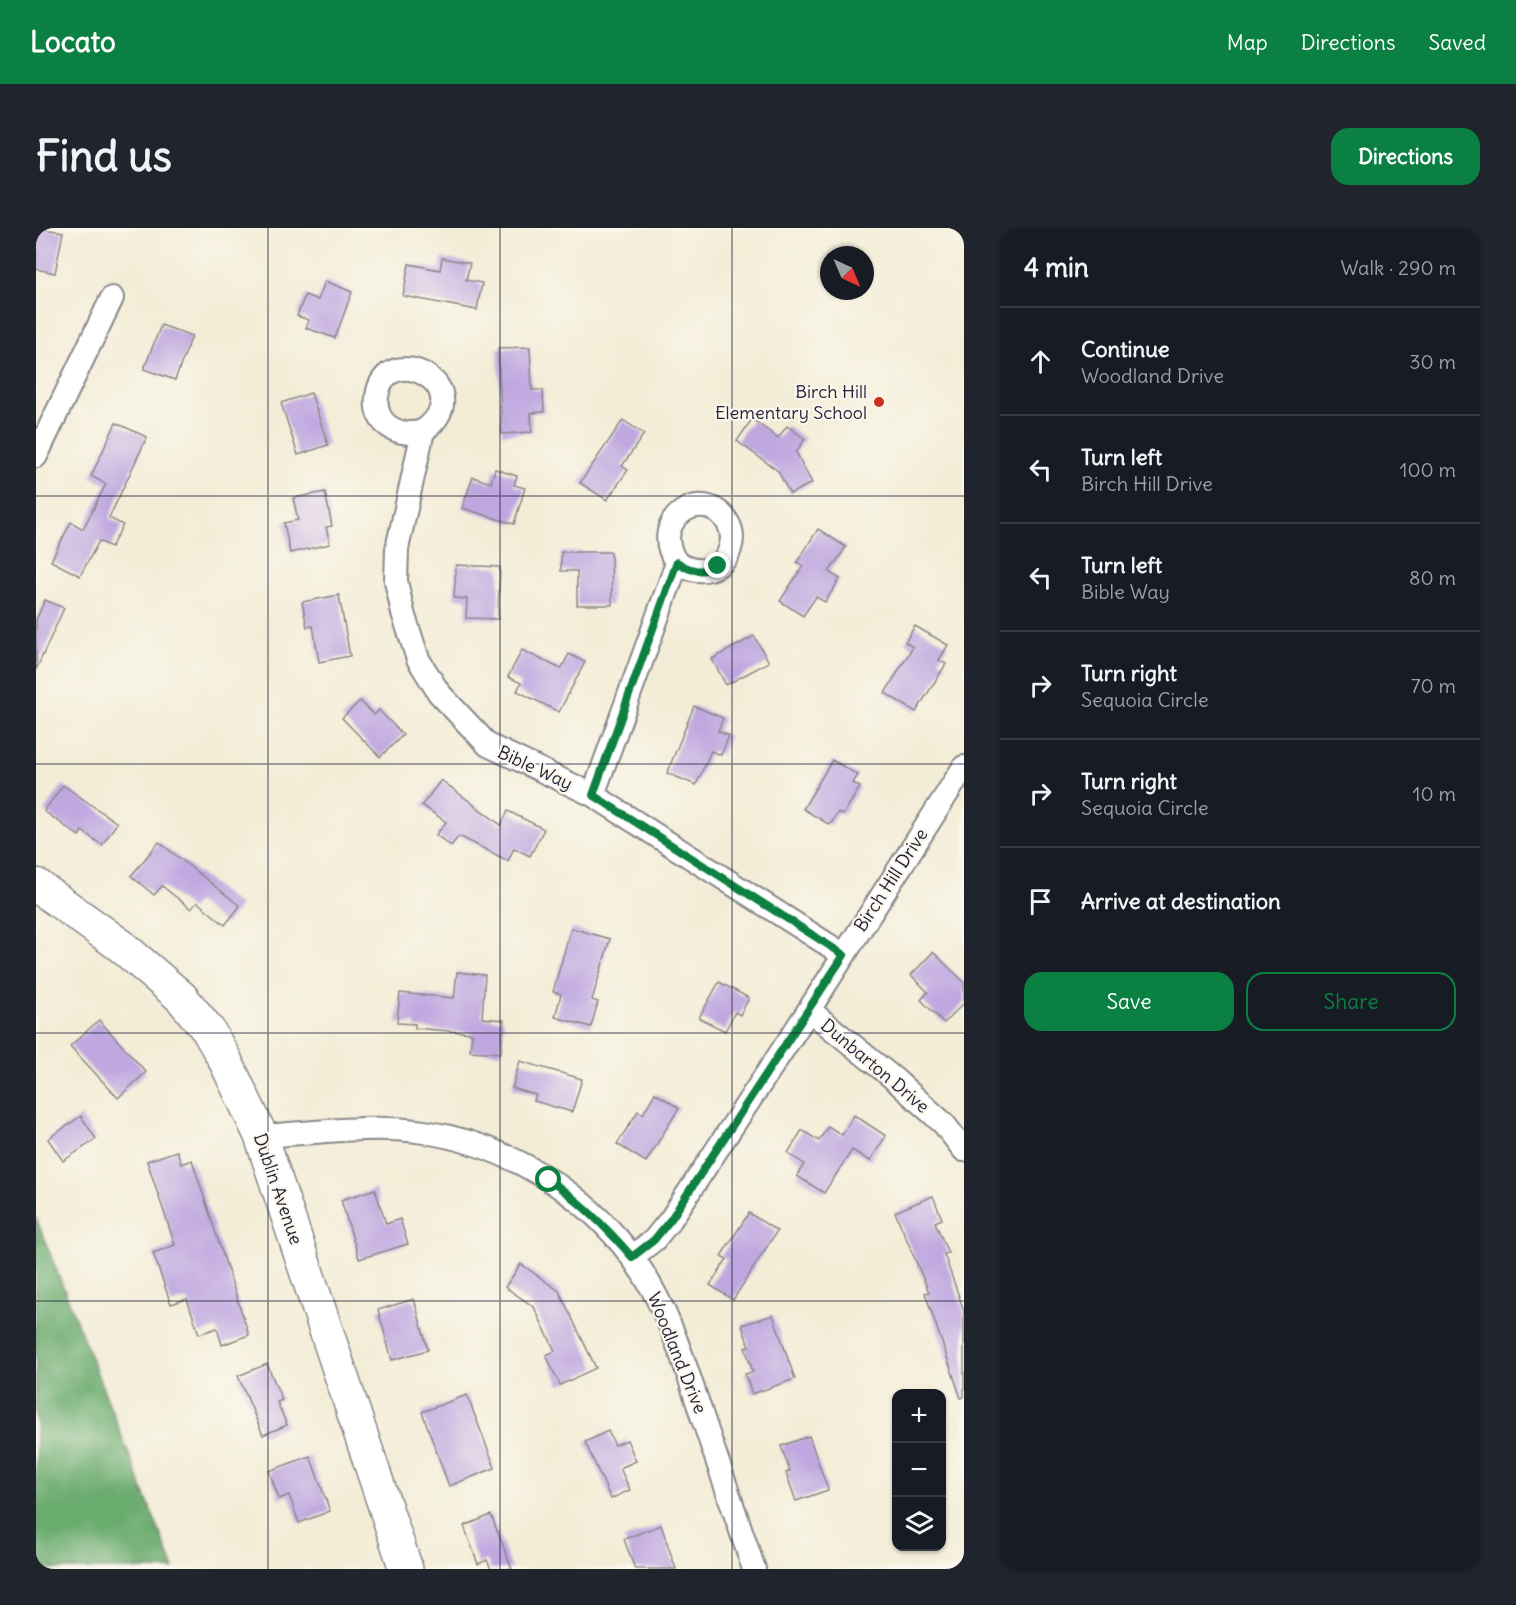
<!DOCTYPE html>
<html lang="en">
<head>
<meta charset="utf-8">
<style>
  body { margin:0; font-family:Delius,sans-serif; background:#20242c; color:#f1f3f6 }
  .controls { position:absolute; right:18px; bottom:18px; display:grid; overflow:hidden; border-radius:12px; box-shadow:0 2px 4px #0004 }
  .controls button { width:54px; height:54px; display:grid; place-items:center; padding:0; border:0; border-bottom:2px solid #363941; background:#171b24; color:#f1f3f6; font:30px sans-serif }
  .compass { position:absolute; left:784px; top:18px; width:54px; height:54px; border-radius:50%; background:#171b24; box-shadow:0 2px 4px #0004; rotate:136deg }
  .stop { position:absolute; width:18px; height:18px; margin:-14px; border:4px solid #0b8043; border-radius:50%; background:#fff }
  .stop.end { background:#0b8043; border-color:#fff; box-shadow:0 2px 6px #0008 }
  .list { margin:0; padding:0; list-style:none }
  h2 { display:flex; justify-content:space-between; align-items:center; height:78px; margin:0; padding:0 24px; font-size:26px }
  h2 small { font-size:20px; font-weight:400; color:#9ea1a6 }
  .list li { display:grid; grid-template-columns:39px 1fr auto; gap:18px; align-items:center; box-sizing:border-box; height:108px; padding:0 24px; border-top:2px solid #363941 }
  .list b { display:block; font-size:22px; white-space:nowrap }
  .list p { margin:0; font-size:20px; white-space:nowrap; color:#9ea1a6 }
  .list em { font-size:20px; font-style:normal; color:#9ea1a6 }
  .actions { display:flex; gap:12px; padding:18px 24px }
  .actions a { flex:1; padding:14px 0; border:2px solid #0b8043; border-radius:18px; text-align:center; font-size:21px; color:#0b8043 }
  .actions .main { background:#0b8043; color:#fff }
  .icon { flex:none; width:33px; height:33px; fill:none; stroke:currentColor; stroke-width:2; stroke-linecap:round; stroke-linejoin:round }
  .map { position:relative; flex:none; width:928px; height:1341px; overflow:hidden; border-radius:18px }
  header { display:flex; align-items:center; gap:36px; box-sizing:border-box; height:84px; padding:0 30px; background:#0b8043; color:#fff }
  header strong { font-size:28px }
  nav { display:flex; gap:33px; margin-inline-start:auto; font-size:21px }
  .intro { display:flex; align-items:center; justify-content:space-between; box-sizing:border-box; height:144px; padding:0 36px }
  h1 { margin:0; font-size:42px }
  .button { padding:15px 27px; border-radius:18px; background:#0b8043; color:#fff; font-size:21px; font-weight:700 }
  main { display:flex; gap:36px; padding:0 36px }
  aside { flex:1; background:#171b24; border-radius:18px; box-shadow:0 2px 4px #0004 }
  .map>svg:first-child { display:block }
</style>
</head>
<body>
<header>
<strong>Locato</strong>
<nav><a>Map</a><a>Directions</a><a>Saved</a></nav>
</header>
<div class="intro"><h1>Find us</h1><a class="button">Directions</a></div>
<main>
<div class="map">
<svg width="928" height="1341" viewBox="0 0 928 1341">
  <rect width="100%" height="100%" fill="#fbf7ec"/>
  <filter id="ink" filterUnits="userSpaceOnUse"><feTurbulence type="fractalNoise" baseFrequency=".0167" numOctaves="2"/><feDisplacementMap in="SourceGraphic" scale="12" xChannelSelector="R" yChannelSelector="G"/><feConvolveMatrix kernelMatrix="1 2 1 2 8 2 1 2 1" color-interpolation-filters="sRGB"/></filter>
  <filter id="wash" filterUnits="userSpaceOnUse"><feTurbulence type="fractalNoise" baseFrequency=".008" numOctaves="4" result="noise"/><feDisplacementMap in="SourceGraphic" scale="24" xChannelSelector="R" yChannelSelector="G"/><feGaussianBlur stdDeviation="1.35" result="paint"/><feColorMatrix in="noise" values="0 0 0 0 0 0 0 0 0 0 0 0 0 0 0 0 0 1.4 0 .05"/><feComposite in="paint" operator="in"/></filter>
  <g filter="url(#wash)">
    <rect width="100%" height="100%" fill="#f3edd7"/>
    <polygon fill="#6bab6e" stroke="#466654" stroke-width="1.5" points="0,990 138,1341 0,1341"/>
    <g id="blocks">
      <g fill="#c0a7e0">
        <polygon points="0,0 27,4 19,45 0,41"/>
        <polygon points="406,30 434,35 430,52 446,55 441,82 367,68 373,36 404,42"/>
        <polygon points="289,53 316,64 299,110 270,100 273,92 261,88 269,67 282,72"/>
        <polygon points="125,97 156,108 139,152 108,141"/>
        <polygon points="494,119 496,162 507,162 508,184 495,185 496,204 466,206 462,120"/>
        <polygon points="275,165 292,217 262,227 245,175"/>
        <polygon points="716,191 742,210 751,198 769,211 760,224 776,255 754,266 742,243 701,213"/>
        <polygon points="587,192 608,206 586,238 592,242 571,272 544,255"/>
        <polygon points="80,195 111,209 73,290 87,297 75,319 63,313 44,348 15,333 35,294 47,301 70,256 55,248"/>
        <polygon points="459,241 481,248 478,257 489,260 478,296 426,280 437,249 455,255"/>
        <polygon points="289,264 296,298 290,299 294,316 254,325 248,295 262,292 257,270"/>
        <polygon points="782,301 810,319 793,344 804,351 789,374 780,369 767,388 744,373 767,338 761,334"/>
        <polygon points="525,324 575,324 576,377 541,377 541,343 525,343"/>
        <polygon points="420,337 464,339 462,391 430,390 431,371 418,370"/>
        <polygon points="303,367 314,428 283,434 277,398 271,399 266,374"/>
        <polygon points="9,372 28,380 0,442 0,392"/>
        <polygon points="879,398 912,417 903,432 910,436 880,484 849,465 877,419 869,414"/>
        <polygon points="718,408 733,434 690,457 676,431"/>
        <polygon points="486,422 525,441 533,426 549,434 523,484 481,463 485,455 472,449"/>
        <polygon points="324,473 338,487 343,482 367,507 344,529 306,490"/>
        <polygon points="658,478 687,490 682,503 693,508 685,527 675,523 660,557 631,545"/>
        <polygon points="796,532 822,547 817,555 824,559 807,587 802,584 794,597 767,581"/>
        <polygon points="405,552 465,597 472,583 508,601 494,628 478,620 472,633 423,608 415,618 400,607 410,594 386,577"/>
        <polygon points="27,557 81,595 66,617 46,603 43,608 8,583"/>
        <polygon points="123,614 204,678 189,697 161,674 155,681 126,658 118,667 95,648"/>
        <polygon points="535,700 574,711 556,772 562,774 555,799 519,789 525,766 517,764"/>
        <polygon points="897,724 928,754 928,775 908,795 885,772 892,764 875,747"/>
        <polygon points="421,744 449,747 446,790 468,792 465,825 434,823 436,805 379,800 379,796 361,795 364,765 418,770"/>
        <polygon points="683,754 713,770 704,787 699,784 689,803 663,790"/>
        <polygon points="63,792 110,844 82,870 34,818"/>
        <polygon points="484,833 546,851 536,884 498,873 500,867 476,860"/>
        <polygon points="619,865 643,880 610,934 581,916 602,883 607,886"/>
        <polygon points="818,887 850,908 834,933 816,922 788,965 761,948 768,936 752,925 766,902 783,913 792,898 806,907"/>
        <polygon points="45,888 60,911 27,933 12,911"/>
        <polygon points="141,923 145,936 156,932 213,1107 186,1117 181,1100 163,1106 151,1071 135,1076 117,1025 139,1017 111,933"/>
        <polygon points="339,961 350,996 364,991 372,1016 323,1031 305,972"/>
        <polygon points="897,968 906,991 899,994 912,1025 908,1026 928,1083 928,1169 925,1170 889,1065 893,1064 859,984"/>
        <polygon points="713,985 741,1003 697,1072 674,1057 691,1031 685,1028"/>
        <polygon points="485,1036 523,1063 560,1140 524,1157 510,1127 519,1123 498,1079 469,1059"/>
        <polygon points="378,1071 392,1122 356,1132 342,1082"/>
        <polygon points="737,1087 759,1151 716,1166 709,1146 717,1144 709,1119 713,1118 706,1097"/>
        <polygon points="231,1136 246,1172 241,1174 251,1197 227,1207 202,1148"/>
        <polygon points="431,1167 459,1240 413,1258 386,1184"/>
        <polygon points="572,1203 579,1217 591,1212 600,1233 584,1240 594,1262 575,1271 549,1214"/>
        <polygon points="773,1208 792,1262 760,1273 750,1245 754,1243 745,1218"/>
        <polygon points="274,1228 294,1283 263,1295 253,1267 243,1271 233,1243"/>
        <polygon points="455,1287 476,1341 455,1341 451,1332 442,1336 428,1298"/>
        <polygon points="625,1297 640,1341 599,1341 588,1311"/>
      </g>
    </g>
  </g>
  <g filter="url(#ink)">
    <use href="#blocks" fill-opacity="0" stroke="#8a8889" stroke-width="1.5"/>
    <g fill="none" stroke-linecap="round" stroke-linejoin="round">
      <defs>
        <g id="street">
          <path d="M387 203C364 210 337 197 341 169 348 108 447 159 387 203L361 321 360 353 367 385 382 431 403 465 452 517 557 567 808 727"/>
          <polyline points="0,228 76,70"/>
          <path d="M557 567 641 335C661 348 690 344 695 317 697 309 696 302 692 295 669 255 610 292 641 335"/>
          <polyline points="773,782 857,850 908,896 928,922"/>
          <path d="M225 908C278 905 335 896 388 904 469 916 548 963 596 1029 631 1076 649 1136 667 1191 684 1241 701 1291 718 1341"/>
          <polyline points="596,1029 618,1012 635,991 773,782 928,539"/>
        </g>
        <polyline id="secondary" points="0,657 84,717 145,769 172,802 189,832 225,908 370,1341"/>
      </defs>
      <use href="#street" stroke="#8a8889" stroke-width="26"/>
      <use href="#secondary" stroke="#8a8889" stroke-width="36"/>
      <use href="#street" stroke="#fff" stroke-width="22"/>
      <use href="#secondary" stroke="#fff" stroke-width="33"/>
    </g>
  </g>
  <g fill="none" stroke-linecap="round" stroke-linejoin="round" filter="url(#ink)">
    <path stroke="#0b8043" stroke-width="8" d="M513 952C545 974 571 1000 596 1029L618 1012 635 991 808 727 557 567 641 334C655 344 666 345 682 338"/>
  </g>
  <path fill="none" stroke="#22223b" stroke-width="1.5" stroke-opacity="0.55" d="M232 0V1341M464 0V1341M696 0V1341M0 268H928M0 536H928M0 805H928M0 1073H928"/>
  <circle fill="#c8321e" stroke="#fbf7ec" stroke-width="2" cx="843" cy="174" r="6"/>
  <g text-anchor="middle" stroke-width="4.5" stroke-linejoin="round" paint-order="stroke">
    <g font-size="18" fill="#22223b" stroke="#fbf7ec" text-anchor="end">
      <text x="831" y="170">Birch Hill<tspan x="831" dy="21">Elementary School</tspan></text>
    </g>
    <g font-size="18" fill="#22223b" stroke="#fbf7ec">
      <text transform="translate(499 540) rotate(25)" y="6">Bible Way</text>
      <text transform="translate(855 652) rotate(-57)" y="6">Birch Hill Drive</text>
      <text transform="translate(839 838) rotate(40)" y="6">Dunbarton Drive</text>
      <text transform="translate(242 961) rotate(71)" y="6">Dublin Avenue</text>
      <text transform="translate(641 1125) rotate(68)" y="6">Woodland Drive</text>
    </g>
  </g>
</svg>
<div class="controls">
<button>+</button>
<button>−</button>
<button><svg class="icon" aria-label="layers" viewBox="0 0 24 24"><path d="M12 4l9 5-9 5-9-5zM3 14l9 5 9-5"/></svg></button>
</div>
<svg class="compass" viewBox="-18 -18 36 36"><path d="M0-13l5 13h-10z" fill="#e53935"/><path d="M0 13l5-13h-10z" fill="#9ea1a6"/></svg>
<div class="stop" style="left:513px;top:952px"></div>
<div class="stop end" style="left:682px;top:338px"></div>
</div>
<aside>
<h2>4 min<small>Walk · 290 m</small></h2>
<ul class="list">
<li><svg class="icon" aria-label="ahead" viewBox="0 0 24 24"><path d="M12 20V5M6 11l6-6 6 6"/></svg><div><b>Continue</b><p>Woodland Drive</p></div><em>30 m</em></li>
<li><svg class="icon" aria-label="left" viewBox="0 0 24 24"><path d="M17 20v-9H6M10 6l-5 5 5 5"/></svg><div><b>Turn left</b><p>Birch Hill Drive</p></div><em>100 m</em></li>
<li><svg class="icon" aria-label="left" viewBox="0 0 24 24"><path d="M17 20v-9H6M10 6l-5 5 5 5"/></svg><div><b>Turn left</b><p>Bible Way</p></div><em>80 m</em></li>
<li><svg class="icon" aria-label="right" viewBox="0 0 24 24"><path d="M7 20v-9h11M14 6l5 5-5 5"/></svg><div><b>Turn right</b><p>Sequoia Circle</p></div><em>70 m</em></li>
<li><svg class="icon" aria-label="right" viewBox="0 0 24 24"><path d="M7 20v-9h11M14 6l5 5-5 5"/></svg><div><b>Turn right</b><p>Sequoia Circle</p></div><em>10 m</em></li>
<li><svg class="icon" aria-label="arrive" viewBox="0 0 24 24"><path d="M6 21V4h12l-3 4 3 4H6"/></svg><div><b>Arrive at destination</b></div></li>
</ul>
<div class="actions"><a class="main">Save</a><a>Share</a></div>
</aside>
</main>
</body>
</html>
